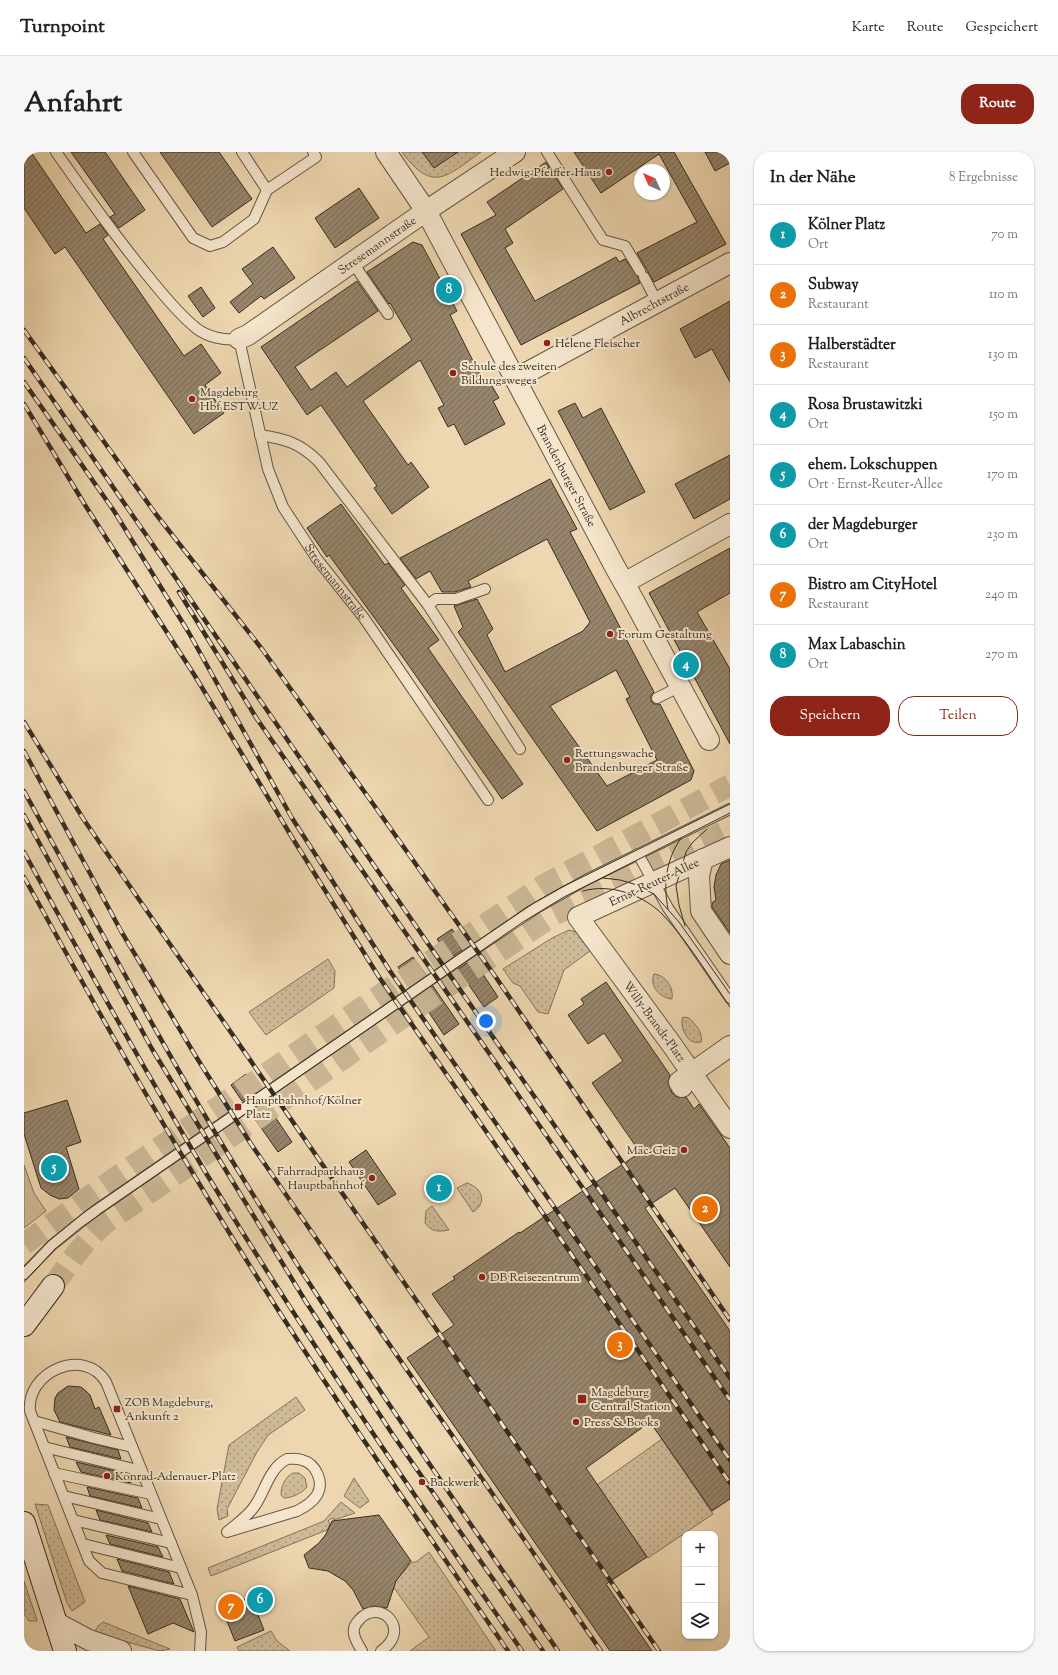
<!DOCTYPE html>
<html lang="de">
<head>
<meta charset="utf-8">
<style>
  body { margin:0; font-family:"Sorts Mill Goudy",serif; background:#f6f6f6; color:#222 }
  .controls { position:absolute; right:12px; bottom:12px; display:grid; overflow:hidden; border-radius:8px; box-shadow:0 1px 3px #0004 }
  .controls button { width:36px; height:36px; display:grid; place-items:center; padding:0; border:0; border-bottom:1px solid #e0e0e0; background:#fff; color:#222; font:20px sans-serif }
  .compass { position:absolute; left:610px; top:12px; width:36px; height:36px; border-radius:50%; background:#fff; box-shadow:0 1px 3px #0004; rotate:315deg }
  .you { position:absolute; left:462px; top:869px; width:14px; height:14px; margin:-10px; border:3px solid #fff; border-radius:50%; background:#1a73e8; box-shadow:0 0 0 6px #1a73e833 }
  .badge { display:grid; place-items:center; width:26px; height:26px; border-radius:50%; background:#8f2418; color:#fff; font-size:13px; font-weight:700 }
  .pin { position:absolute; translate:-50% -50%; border:2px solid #fff; box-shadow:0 1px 4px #0006 }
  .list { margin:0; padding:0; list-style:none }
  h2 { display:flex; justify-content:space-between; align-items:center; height:52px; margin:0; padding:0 16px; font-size:17px }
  h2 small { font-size:13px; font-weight:400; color:#767676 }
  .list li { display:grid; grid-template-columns:26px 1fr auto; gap:12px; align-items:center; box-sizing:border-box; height:60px; padding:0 16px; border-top:1px solid #e0e0e0 }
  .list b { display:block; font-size:15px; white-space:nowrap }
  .list p { margin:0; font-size:13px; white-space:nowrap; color:#767676 }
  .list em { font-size:13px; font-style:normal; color:#767676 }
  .actions { display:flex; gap:8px; padding:12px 16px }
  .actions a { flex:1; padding:9px 0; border:1px solid #8f2418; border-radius:16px; text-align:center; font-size:14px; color:#8f2418 }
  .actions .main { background:#8f2418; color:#fff }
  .icon { flex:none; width:22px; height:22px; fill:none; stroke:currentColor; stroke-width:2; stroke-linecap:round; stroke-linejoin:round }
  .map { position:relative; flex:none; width:706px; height:1499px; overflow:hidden; border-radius:16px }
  header { display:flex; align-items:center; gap:24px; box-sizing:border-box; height:56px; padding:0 20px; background:#fff; border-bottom:1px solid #e0e0e0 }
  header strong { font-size:19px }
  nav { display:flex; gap:22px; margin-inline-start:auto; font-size:14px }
  .intro { display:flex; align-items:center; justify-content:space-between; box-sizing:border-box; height:96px; padding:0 24px }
  h1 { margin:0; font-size:28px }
  .button { padding:10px 18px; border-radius:16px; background:#8f2418; color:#fff; font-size:14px; font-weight:700 }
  main { display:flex; gap:24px; padding:0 24px }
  aside { flex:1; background:#fff; border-radius:16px; box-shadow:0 1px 3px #0004 }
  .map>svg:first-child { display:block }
</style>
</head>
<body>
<header>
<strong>Turnpoint</strong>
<nav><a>Karte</a><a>Route</a><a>Gespeichert</a></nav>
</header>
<div class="intro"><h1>Anfahrt</h1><a class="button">Route</a></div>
<main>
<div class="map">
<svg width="706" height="1499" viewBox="0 0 706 1499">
  <defs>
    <pattern id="grass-dots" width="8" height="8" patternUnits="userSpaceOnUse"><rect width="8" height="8" fill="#cfba98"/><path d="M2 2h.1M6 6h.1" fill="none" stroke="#a9987c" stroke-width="1.8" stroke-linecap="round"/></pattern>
    <pattern id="building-hatch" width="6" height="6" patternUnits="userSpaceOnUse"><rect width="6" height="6" fill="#96856c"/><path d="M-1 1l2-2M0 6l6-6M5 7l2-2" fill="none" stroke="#7b6d58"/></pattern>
  </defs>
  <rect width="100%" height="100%" fill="#eed7b0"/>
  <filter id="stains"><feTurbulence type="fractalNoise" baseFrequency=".005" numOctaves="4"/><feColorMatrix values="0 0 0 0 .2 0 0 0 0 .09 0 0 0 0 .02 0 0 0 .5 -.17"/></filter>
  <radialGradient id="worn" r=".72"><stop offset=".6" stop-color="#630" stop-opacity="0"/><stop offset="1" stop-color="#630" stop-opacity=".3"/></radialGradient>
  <g fill="url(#grass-dots)" stroke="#82745d">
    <path d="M378 0H457C423 24 409 42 378 0Z"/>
    <polygon points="545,778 552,780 566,799 540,818 524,862 514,860 496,834 489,831 479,817 528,786"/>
    <polygon points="304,807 311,819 310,836 242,883 225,860"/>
    <path d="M630 822C641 823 650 835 648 847 636 846 625 834 630 822Z"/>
    <path d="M659 865 665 866C672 873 679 880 677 890 675 890 672 891 670 890 662 888 655 873 659 865Z"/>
    <path d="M443 1031C458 1036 464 1050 449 1060L433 1036Z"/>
    <path d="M408 1054 425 1078C414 1080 408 1080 401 1071L402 1059Z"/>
    <polygon points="272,1245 281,1258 244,1283 233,1300 203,1357 204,1364 195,1368 193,1357 205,1293"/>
    <polygon points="638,1287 689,1362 624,1406 573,1333"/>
    <path d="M269 1321H275L281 1326 283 1335C278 1341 268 1346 260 1346L257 1343C257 1334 261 1325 269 1321Z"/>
    <polygon points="330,1326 345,1349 336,1356 320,1344"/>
    <polygon points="317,1350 331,1361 310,1368 308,1366 304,1369 306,1372 303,1378 187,1424 184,1416 300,1369"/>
    <polygon points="11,1352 24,1353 61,1450 48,1459 43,1451"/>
    <polygon points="405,1400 472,1499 386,1499 405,1485 368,1433 388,1410 392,1410"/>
    <polygon points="0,1429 13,1468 13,1469 5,1469 0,1462"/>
    <polygon points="79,1470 146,1497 136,1499 70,1481 74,1474"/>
    <polygon points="247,1479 253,1489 266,1499 215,1499 213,1495"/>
  </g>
  <polygon fill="#cfba98" stroke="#82745d" points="0,1013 10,1041 22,1059 0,1076"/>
  <g fill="url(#building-hatch)" stroke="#362d22" fill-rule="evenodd">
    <polygon points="0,0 7,0 62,81 76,72 84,83 79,87 160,204 177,192 197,221 181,233 200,261 170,282 41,95 31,102 0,56"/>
    <polygon points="47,0 81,0 121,58 95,76 86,65 91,62"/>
    <polygon points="136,0 195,0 228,47 188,75"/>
    <polygon points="398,0 434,0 410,16"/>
    <polygon points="550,0 650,0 702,92 630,130 613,101 673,70 635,2 577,41"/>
    <polygon points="681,0 706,0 706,11 691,19"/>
    <polygon points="522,10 539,37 481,77 489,91 481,96 511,149 592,105 595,110 601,107 614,125 616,131 497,193 437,82 472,63 463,50"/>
    <polygon points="335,36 355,66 311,96 291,66"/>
    <polygon points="389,90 398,93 433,159 426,163 460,231 465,229 475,246 469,249 481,272 441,293 430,272 424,275 414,256 420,253 396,208 339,249 384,313 387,310 405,335 368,362 350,336 353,334 297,253 283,263 237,195 333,129 354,159 271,215 287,238 312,220 323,235 388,188 366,151 365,152 343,120"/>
    <polygon points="249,95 271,126 240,147 237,144 215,161 206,150 229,132 218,117"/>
    <polygon points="177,135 191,156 179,165 164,144"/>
    <polygon points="706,149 706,230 688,197 671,206 656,177"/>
    <polygon points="551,251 559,266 577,256 621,340 586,358 534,259"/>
    <polygon points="706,303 706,347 670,367 651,332"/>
    <path d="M526 327 553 377 546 380 630 540 627 543V549L630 552H636L670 619 667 628 573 679 434 480 439 475 430 454 453 447 469 477 463 483 481 520 559 479 566 470 523 387 444 429 447 435 431 440H418L406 419 392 427 376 406ZM592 518 606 545 602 547 633 608 583 634 526 554Z"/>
    <polygon points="317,352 361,413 364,411 381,433 377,436 415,488 404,496 499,632 478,647 383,511 305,403 303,405 283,376"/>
    <polygon points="706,396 706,441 673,460 706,517 706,592 625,441"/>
    <polygon points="706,708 706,781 688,755 688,751 692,748 690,735 692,723 697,712"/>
    <polygon points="428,777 441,796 426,806 413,787"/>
    <polygon points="389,805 402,823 387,834 374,815"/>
    <polygon points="449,807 474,845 460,855 434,817"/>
    <polygon points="582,830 646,923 644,931 648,941 653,945 662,945 670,957 675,952 706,996 706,1115 651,1036 621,1056 706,1179 706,1347 688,1359 626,1270 562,1316 623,1405 582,1432 628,1499 586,1499 383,1206 430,1173 408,1142 431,1127 429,1125 495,1080 496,1081 614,1002 611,997 613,996 568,931 599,909 580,881 564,892 544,863 560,852 557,847"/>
    <polygon points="409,834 435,872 420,883 394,844"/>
    <polygon points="222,922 233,939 218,949 207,933"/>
    <polygon points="43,948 57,990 42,995 55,1037 44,1046 35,1047 26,1043 17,1036 0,982 0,961"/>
    <polygon points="241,950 268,990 254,1000 226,960"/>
    <polygon points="342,998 372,1042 354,1053 325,1010"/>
    <polygon points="44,1234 57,1235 62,1239 66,1243 71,1257 75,1255 87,1283 36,1270 30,1258 31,1246 34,1241"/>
    <polygon points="42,1285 94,1298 97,1307 46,1295"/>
    <polygon points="52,1310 104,1322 107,1331 57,1320"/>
    <polygon points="63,1335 114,1346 118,1356 66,1344"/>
    <polygon points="72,1358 124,1371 128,1380 76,1368"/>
    <polygon points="355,1363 387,1409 372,1429 363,1456 350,1454 339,1457 329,1438 321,1429 304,1419 285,1416 280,1403 295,1391 302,1382 308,1369"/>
    <polygon points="82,1383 134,1395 139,1405 86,1392"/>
    <polygon points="93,1407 145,1420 150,1432 98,1419"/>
    <polygon points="104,1434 156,1447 170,1480 149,1471 124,1482"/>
    <polygon points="232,1443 238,1456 232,1458 240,1478 211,1489 196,1452 210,1447 212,1451"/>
  </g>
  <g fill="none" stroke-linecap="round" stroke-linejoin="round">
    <g stroke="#c9b594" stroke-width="22" stroke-dasharray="22 11" stroke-linecap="butt">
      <polyline points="0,1092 90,1027 349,848 520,733 706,633"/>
      <path d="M29 1134C46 1110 58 1092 80 1072L440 823 530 763 706 677"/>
    </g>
    <defs>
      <g id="lane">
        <path id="s1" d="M32 0C63 44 94 88 128 129 141 145 156 163 172 176 183 185 201 189 215 187L244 317 259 355 293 407 340 466 464 648"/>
        <polyline points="109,0 169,86 186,94 199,90 230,67 243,38"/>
        <polyline points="218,0 243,38 292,5 289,0"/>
        <polyline points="523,0 579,88 601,94 616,119"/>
        <polyline points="329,111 364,162"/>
        <polyline points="620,125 633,150"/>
        <path d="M236 283C262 287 276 291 295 310L404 453 496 597"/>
        <polyline points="404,453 412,447 432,447 461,437"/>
        <polyline points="633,546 657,534"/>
        <polyline points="614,702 644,756 706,846"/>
        <polyline points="0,1122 28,1093 72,1058 444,802 514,755 562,728 706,657"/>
        <polyline points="10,1269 70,1286 108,1295"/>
        <polyline points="20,1295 118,1319"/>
        <path d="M263 1307C268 1307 273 1306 278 1308 293 1312 300 1331 293 1343 288 1351 281 1355 273 1359L203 1380C212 1372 223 1365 230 1355 241 1340 245 1316 263 1307Z"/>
        <polyline points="30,1321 127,1342"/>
        <polyline points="40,1344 137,1367"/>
        <polyline points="49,1368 147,1391"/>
        <polyline points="59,1392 157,1416"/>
        <path d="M168 1443 78 1421 65 1409 6 1259C2 1220 60 1194 82 1230L168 1443 177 1480 176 1499"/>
        <path d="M338 1499C335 1494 331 1488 330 1482 329 1477 331 1472 335 1468 355 1445 389 1477 357 1499"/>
      </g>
      <g id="street">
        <path id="s2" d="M362 0 402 59 591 415 609 447 685 588"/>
        <path id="s3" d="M215 187 224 183 402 59 491 0"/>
        <path id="s4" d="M491 227 706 111"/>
        <polyline points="600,431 706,372"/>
        <path id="s5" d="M706 695 554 765 648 893 706 976"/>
        <polyline points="679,707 675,724 677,759 706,802"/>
        <polyline points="658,935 655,930 706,894"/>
        <polyline points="33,1471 65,1488 97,1499"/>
      </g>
      <g id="secondary">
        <polyline points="0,1173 29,1134"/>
        <polyline points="0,1371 41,1499"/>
      </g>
    </defs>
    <use href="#lane" stroke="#645846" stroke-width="12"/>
    <use href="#street" stroke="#645846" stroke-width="22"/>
    <use href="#secondary" stroke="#362d22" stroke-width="24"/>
    <use href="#lane" stroke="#f4e5cc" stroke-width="10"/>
    <use href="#street" stroke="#f4e5cc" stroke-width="20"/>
    <use href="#secondary" stroke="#f4e5cc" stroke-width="22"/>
    <g stroke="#362d22" stroke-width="1">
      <polyline points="579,726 596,728 610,732 630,742 655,770 706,842"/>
      <path d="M559 739C586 731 620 743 639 763 663 788 686 826 706 855"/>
      <path d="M644 757C639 731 642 708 657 686"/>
      <polyline points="661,774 655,753 652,734 662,700 668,691 683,677"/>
      <polyline points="0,1115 25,1089 59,1061 503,755 536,736 706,652"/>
      <polyline points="0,1130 31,1097 58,1075 499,770 540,745 706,661"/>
    </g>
    <defs>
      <g id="rail">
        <polyline points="0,178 131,361 238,497 352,656 471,824 706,1168"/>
        <polyline points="0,206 405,793 706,1226"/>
        <polyline points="0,230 90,359 165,481 268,666 366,819 706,1308"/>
        <polyline points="0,252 61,353 171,524 269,687 355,825 706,1331"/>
        <polyline points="155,440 233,567 706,1248"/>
        <polyline points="0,570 60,668 635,1499"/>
        <polyline points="0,599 97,779 171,903 227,992 577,1499"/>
        <path d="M0 639C68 762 134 887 207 1007 310 1175 422 1337 534 1499"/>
        <polyline points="0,663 128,897 282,1150 369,1283 519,1499"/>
        <path d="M0 700C59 808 119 915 182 1021 281 1184 389 1342 498 1499"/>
        <path d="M0 725C56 826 112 928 173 1028 270 1189 377 1344 484 1499"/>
      </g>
    </defs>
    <use href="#rail" stroke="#362d22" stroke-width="4.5"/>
    <use href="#rail" stroke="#f4e5cc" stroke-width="3" stroke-dasharray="9" stroke-linecap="butt"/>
  </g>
  <g fill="#8f2418" stroke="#f4e5cc" stroke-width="1.5">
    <circle cx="585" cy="20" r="4"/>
    <circle cx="523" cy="191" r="4"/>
    <circle cx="429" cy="221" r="4"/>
    <circle cx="168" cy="247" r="4"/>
    <circle cx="586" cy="482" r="4"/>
    <circle cx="543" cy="608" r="4"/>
    <rect x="210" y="951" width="8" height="8" rx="2"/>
    <circle cx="660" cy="998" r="4"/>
    <circle cx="348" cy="1026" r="4"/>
    <circle cx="458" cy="1125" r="4"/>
    <rect x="553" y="1242" width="10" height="10" rx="2"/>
    <rect x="89" y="1253" width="8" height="8" rx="2"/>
    <circle cx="552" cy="1270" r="4"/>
    <circle cx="83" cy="1324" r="4"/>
    <circle cx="398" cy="1330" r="4"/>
  </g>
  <g text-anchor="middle" stroke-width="4" stroke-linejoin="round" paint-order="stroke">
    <g font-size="12" fill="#362d22" stroke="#f4e5cc" text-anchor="start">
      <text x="577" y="24" text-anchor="end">Hedwig-Pfeiffer-Haus</text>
      <text x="531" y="195">Helene Fleischer</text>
      <text x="437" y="218">Schule des zweiten<tspan x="437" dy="14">Bildungsweges</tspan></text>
      <text x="176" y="244">Magdeburg<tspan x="176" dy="14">Hbf ESTW-UZ</tspan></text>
      <text x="594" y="486">Forum Gestaltung</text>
      <text x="551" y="605">Rettungswache<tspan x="551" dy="14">Brandenburger Straße</tspan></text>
      <text x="222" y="952">Hauptbahnhof/Kölner<tspan x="222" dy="14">Platz</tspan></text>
      <text x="652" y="1002" text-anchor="end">Mäc-Geiz</text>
      <text x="340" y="1023" text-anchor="end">Fahrradparkhaus<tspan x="340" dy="14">Hauptbahnhof</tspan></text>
      <text x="466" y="1129">DB Reisezentrum</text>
      <text x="567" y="1244">Magdeburg<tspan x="567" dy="14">Central Station</tspan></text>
      <text x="101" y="1254">ZOB Magdeburg,<tspan x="101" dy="14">Ankunft 2</tspan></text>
      <text x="560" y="1274">Press &amp; Books</text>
      <text x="91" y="1328">Konrad-Adenauer-Platz</text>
      <text x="406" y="1334">Backwerk</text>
    </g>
    <g font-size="12" fill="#362d22" stroke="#f4e5cc">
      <text dy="4" stroke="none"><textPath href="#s3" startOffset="167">Stresemannstraße</textPath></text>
      <text dy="4" stroke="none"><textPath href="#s4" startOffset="158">Albrechtstraße</textPath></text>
      <text dy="4" stroke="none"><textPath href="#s2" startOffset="371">Brandenburger Straße</textPath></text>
      <text dy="4" stroke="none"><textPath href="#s1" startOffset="536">Stresemannstraße</textPath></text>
      <text transform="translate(630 730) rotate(-25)" y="4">Ernst-Reuter-Allee</text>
      <text dy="4" stroke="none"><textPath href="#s5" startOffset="297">Willy-Brandt-Platz</textPath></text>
    </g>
  </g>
  <rect width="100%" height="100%" filter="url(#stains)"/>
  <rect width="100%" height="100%" fill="url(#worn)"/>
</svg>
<div class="controls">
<button>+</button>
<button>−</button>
<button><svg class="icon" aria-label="layers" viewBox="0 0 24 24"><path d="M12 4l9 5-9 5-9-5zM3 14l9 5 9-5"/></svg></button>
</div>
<svg class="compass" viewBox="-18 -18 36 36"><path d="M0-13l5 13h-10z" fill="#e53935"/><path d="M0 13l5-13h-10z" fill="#767676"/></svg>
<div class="you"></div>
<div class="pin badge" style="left:415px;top:1036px;background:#0f9aa8">1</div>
<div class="pin badge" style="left:681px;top:1057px;background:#e8710a">2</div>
<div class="pin badge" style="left:596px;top:1193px;background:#e8710a">3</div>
<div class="pin badge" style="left:662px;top:513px;background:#0f9aa8">4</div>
<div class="pin badge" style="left:30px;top:1016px;background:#0f9aa8">5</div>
<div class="pin badge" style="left:236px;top:1448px;background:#0f9aa8">6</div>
<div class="pin badge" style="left:207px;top:1455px;background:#e8710a">7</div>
<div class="pin badge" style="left:425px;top:138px;background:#0f9aa8">8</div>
</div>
<aside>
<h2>In der Nähe<small>8 Ergebnisse</small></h2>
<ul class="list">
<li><span class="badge" style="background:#0f9aa8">1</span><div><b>Kölner Platz</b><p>Ort</p></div><em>70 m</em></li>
<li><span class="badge" style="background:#e8710a">2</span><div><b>Subway</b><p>Restaurant</p></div><em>110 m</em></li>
<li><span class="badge" style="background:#e8710a">3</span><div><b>Halberstädter</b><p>Restaurant</p></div><em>130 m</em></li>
<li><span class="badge" style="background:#0f9aa8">4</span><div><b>Rosa Brustawitzki</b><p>Ort</p></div><em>150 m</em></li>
<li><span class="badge" style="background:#0f9aa8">5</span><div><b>ehem. Lokschuppen</b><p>Ort · Ernst-Reuter-Allee</p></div><em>170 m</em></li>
<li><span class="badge" style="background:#0f9aa8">6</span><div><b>der Magdeburger</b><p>Ort</p></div><em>230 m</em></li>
<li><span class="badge" style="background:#e8710a">7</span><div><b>Bistro am CityHotel</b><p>Restaurant</p></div><em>240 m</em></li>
<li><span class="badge" style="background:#0f9aa8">8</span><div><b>Max Labaschin</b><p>Ort</p></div><em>270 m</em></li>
</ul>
<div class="actions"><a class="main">Speichern</a><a>Teilen</a></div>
</aside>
</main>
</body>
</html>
